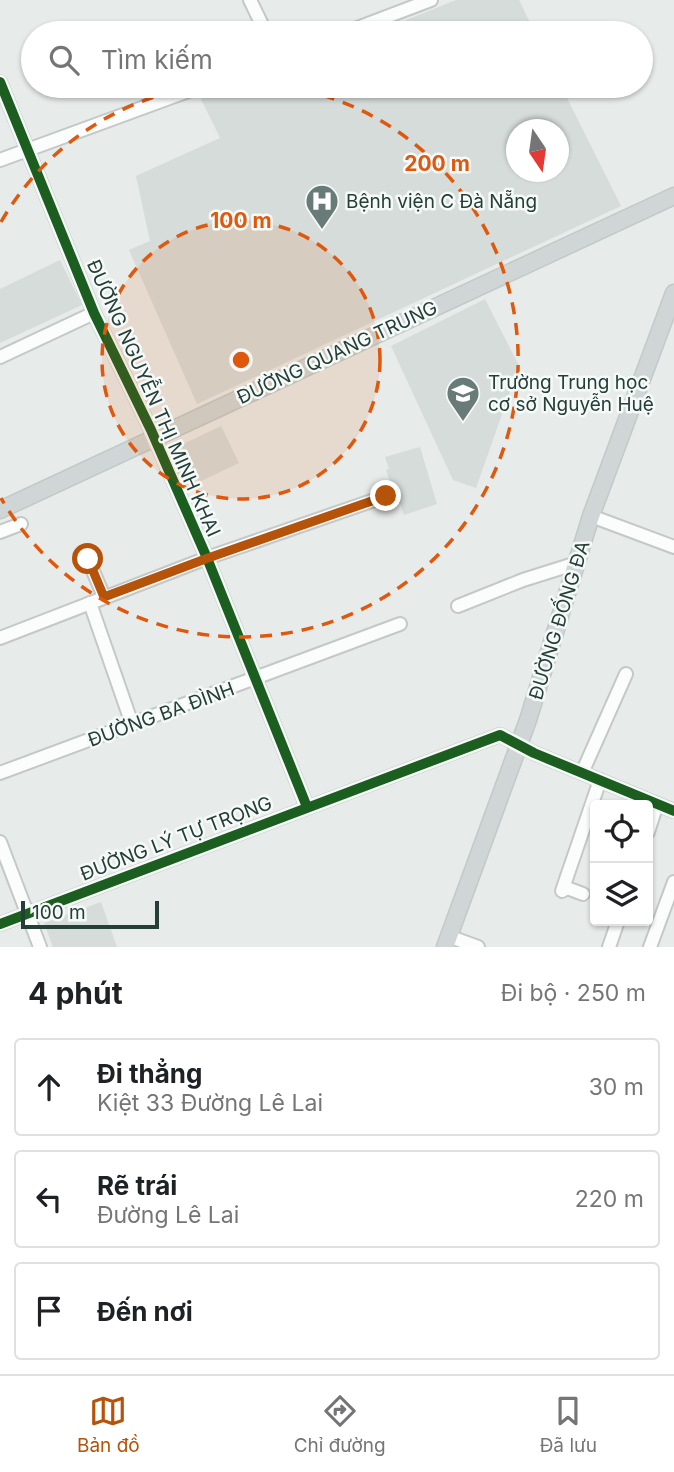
<!DOCTYPE html>
<html lang="vi">
<head>
<meta charset="utf-8">
<style>
  body { margin:0; font-family:Inter,sans-serif; background:#f6f6f6; color:#202124 }
  .controls { position:absolute; right:21px; bottom:21px; display:grid; overflow:hidden; border-radius:7px; box-shadow:0 2px 5px #0004 }
  .controls button { width:63px; height:63px; display:grid; place-items:center; padding:0; border:0; border-bottom:2px solid #e0e0e0; background:#fff; color:#202124; font:35px sans-serif }
  .compass { position:absolute; left:506px; top:119px; width:63px; height:63px; border-radius:50%; background:#fff; box-shadow:0 2px 5px #0004; rotate:167deg }
  .scale { position:absolute; left:21px; bottom:18px; width:138px; box-sizing:border-box; padding-left:7px; border:4px solid #253e38; border-top:0; font-size:19px; line-height:24px; white-space:nowrap; color:#253e38; -webkit-text-stroke:5px #f5faf8; paint-order:stroke }
  .stop { position:absolute; width:21px; height:21px; margin:-16px; border:5px solid #b45309; border-radius:50%; background:#fff }
  .stop.end { background:#b45309; border-color:#fff; box-shadow:0 2px 7px #0008 }
  .list { margin:0; padding:0; list-style:none }
  h2 { display:flex; justify-content:space-between; align-items:center; height:91px; margin:0; padding:0 28px; font-size:30px }
  h2 small { font-size:23px; font-weight:400; color:#757577 }
  .list li { display:grid; grid-template-columns:46px 1fr auto; gap:21px; align-items:center; box-sizing:border-box; height:98px; margin:0 14px 14px; padding:0 14px; border:2px solid #e0e0e0; border-radius:7px }
  .list b { display:block; font-size:26px; white-space:nowrap }
  .list p { margin:0; font-size:23px; white-space:nowrap; color:#757577 }
  .list em { font-size:23px; font-style:normal; color:#757577 }
  .icon { flex:none; width:38px; height:38px; fill:none; stroke:currentColor; stroke-width:2; stroke-linecap:round; stroke-linejoin:round }
  .map { position:relative; flex:none; width:674px; height:947px; overflow:hidden }
  .search { position:absolute; background:#fff; box-shadow:0 2px 5px #0004; left:21px; right:21px; top:21px; height:77px; display:flex; align-items:center; gap:18px; box-sizing:border-box; padding:0 24px; border-radius:38px; color:#757577; font-size:26px }
  .sheet { height:427px; background:#fff }
  nav { display:flex; justify-content:space-around; align-items:center; box-sizing:border-box; height:98px; border-top:2px solid #e0e0e0; background:#fff; font-size:19px; color:#757577 }
  nav a { display:grid; justify-items:center; gap:4px }
  nav .on { color:#b45309 }
  .map>svg:first-child { display:block }
</style>
</head>
<body>
<div class="map">
<svg width="674" height="947" viewBox="0 0 674 947">
  <rect width="100%" height="100%" fill="#e7ebe9"/>
  <g fill="#d5dcd9" fill-rule="evenodd">
    <polygon points="456,0 519,0 535,33 374,33"/>
    <path d="M238 86H561L621 206 197 404 129 250 150 241 136 176 220 138 201 99ZM516 130H558V172H516Z"/>
    <polygon points="60,260 82,305 0,343 0,289"/>
    <polygon points="485,299 519,366 476,488 453,480 391,346"/>
    <polygon points="221,426 239,463 199,482 181,445"/>
    <polygon points="420,447 437,504 404,515 400,503 397,503 386,470 389,469 385,457"/>
    <polygon points="101,902 117,947 53,947 44,923"/>
  </g>
  <g fill="none" stroke-linecap="round" stroke-linejoin="round">
    <defs>
      <g id="minor">
        <polyline points="250,0 266,33"/>
        <polyline points="344,33 431,0"/>
        <polyline points="0,82 94,313 151,430 207,558 307,807"/>
        <polyline points="0,160 202,86"/>
        <polyline points="0,357 94,313"/>
        <polyline points="591,516 674,547"/>
        <polyline points="0,532 21,524"/>
        <polyline points="88,559 104,597"/>
        <polyline points="90,603 132,724"/>
        <polyline points="458,606 523,580 577,563"/>
        <polyline points="0,638 207,558 386,496"/>
        <polyline points="0,773 400,624"/>
        <polyline points="582,773 626,674"/>
        <polyline points="648,832 657,804"/>
        <polyline points="0,842 40,947"/>
        <polyline points="583,894 567,888 562,891 600,780"/>
        <polyline points="0,924 500,735 534,753 674,811"/>
        <polyline points="448,936 478,947"/>
        <polyline points="609,947 618,921"/>
        <polyline points="650,947 674,882"/>
      </g>
      <g id="major">
        <polyline points="0,510 674,196"/>
        <polyline points="445,947 528,720 591,516 674,293"/>
      </g>
    </defs>
    <use href="#minor" stroke="#c4c8c6" stroke-width="16"/>
    <use href="#major" stroke="#c2cac8" stroke-width="19"/>
    <use href="#minor" stroke="#fbfcfc" stroke-width="12"/>
    <use href="#major" stroke="#cfd6d5" stroke-width="16"/>
    <defs>
      <g id="cycleway">
        <polyline points="0,82 94,313 151,430 207,558 307,807"/>
        <polyline points="0,924 500,735 534,753 674,811"/>
      </g>
    </defs>
    <use href="#cycleway" stroke="#f5faf8" stroke-width="15"/>
    <use href="#cycleway" stroke="#1b5e20" stroke-width="10"/>
  </g>
  <g fill="none" stroke-linecap="round" stroke-linejoin="round">
    <polyline stroke="#b45309" stroke-width="9" points="88,559 104,597 208,558 386,496"/>
  </g>
  <circle cx="241" cy="360" r="139" fill="#de580e" fill-opacity=".12"/>
  <g fill="none" stroke="#de580e" stroke-width="3.5" stroke-dasharray="12 9">
    <circle cx="241" cy="360" r="139"/>
    <path d="M1 222A277 277 0 0 1 200 86M282 86A277 277 0 1 1 1 498"/>
  </g>
  <defs>
    <symbol id="hospital-pin" viewBox="-11 -11 22 30"><path d="M0 17L-7.5 6A9.5 9.5 0 1 1 7.5 6Z" fill="#697b76" stroke="#f5faf8"/><path d="M-5-5h3v3.5h4V-5h3V5h-3V1.5h-4V5h-3Z" fill="#fff"/></symbol>
    <symbol id="school-pin" viewBox="-11 -11 22 30"><path d="M0 17L-7.5 6A9.5 9.5 0 1 1 7.5 6Z" fill="#697b76" stroke="#f5faf8"/><path d="M0-5L7-2L0 1L-7-2ZM-4 1L0 2.5L4 1V4Q0 6-4 4Z" fill="#fff"/></symbol>
  </defs>
  <g fill-rule="evenodd">
    <use href="#hospital-pin" x="303" y="182" width="38" height="52"/>
    <use href="#school-pin" x="444" y="374" width="38" height="52"/>
  </g>
  <g text-anchor="middle" stroke-width="5" stroke-linejoin="round" paint-order="stroke">
    <g font-size="19" fill="#253e38" stroke="#f5faf8" text-anchor="start">
      <text x="346" y="208">Bệnh viện C Đà Nẵng</text>
      <text x="488" y="389">Trường Trung học<tspan x="488" dy="22">cơ sở Nguyễn Huệ</tspan></text>
    </g>
    <g font-size="19" fill="#253e38" stroke="#f5faf8">
      <text transform="translate(337 352) rotate(-25)" y="7">ĐƯỜNG QUANG TRUNG</text>
      <text transform="translate(154 398) rotate(66)" y="7">ĐƯỜNG NGUYỄN THỊ MINH KHAI</text>
      <text transform="translate(559 620) rotate(-73)" y="7">ĐƯỜNG ĐỐNG ĐA</text>
      <text transform="translate(161 714) rotate(-20)" y="7">ĐƯỜNG BA ĐÌNH</text>
      <text transform="translate(176 838) rotate(-21)" y="7">ĐƯỜNG LÝ TỰ TRỌNG</text>
    </g>
  </g>
  <circle cx="241" cy="360" r="10" fill="#de580e" stroke="#f5faf8" stroke-width="3.5"/>
  <g font-size="21" text-anchor="middle" font-weight="bold" fill="#de580e" stroke="#f5faf8" stroke-width="5" stroke-linejoin="round" paint-order="stroke">
    <text x="437" y="171">200 m</text>
    <text x="241" y="228">100 m</text>
  </g>
</svg>
<div class="controls">
<button><svg class="icon" aria-label="locate" viewBox="0 0 24 24"><circle cx="12" cy="12" r="6"/><path d="M12 2v4M12 18v4M2 12h4M18 12h4"/></svg></button>
<button><svg class="icon" aria-label="layers" viewBox="0 0 24 24"><path d="M12 4l9 5-9 5-9-5zM3 14l9 5 9-5"/></svg></button>
</div>
<svg class="compass" viewBox="-18 -18 36 36"><path d="M0-13l5 13h-10z" fill="#e53935"/><path d="M0 13l5-13h-10z" fill="#757577"/></svg>
<div class="scale">100 m</div>
<div class="stop" style="left:88px;top:559px"></div>
<div class="stop end" style="left:386px;top:496px"></div>
<div class="search"><svg class="icon" aria-label="search" viewBox="0 0 24 24"><circle cx="10" cy="10" r="6"/><path d="M15 15l6 6"/></svg>Tìm kiếm</div>
</div>
<section class="sheet">
<h2>4 phút<small>Đi bộ · 250 m</small></h2>
<ul class="list">
<li><svg class="icon" aria-label="ahead" viewBox="0 0 24 24"><path d="M12 20V5M6 11l6-6 6 6"/></svg><div><b>Đi thẳng</b><p>Kiệt 33 Đường Lê Lai</p></div><em>30 m</em></li>
<li><svg class="icon" aria-label="left" viewBox="0 0 24 24"><path d="M17 20v-9H6M10 6l-5 5 5 5"/></svg><div><b>Rẽ trái</b><p>Đường Lê Lai</p></div><em>220 m</em></li>
<li><svg class="icon" aria-label="arrive" viewBox="0 0 24 24"><path d="M6 21V4h12l-3 4 3 4H6"/></svg><div><b>Đến nơi</b></div></li>
</ul>
</section>
<nav>
<a class="on"><svg class="icon" aria-label="map" viewBox="0 0 24 24"><path d="M3 6l6-2 6 2 6-2v14l-6 2-6-2-6 2zM9 4v14M15 6v14"/></svg>Bản đồ</a>
<a><svg class="icon" aria-label="directions" viewBox="0 0 24 24"><path d="M12 3l9 9-9 9-9-9zM9 14v-3h6M13 9l2 2-2 2"/></svg>Chỉ đường</a>
<a><svg class="icon" aria-label="saved" viewBox="0 0 24 24"><path d="M7 4h10v16l-5-4-5 4z"/></svg>Đã lưu</a>
</nav>
</body>
</html>
